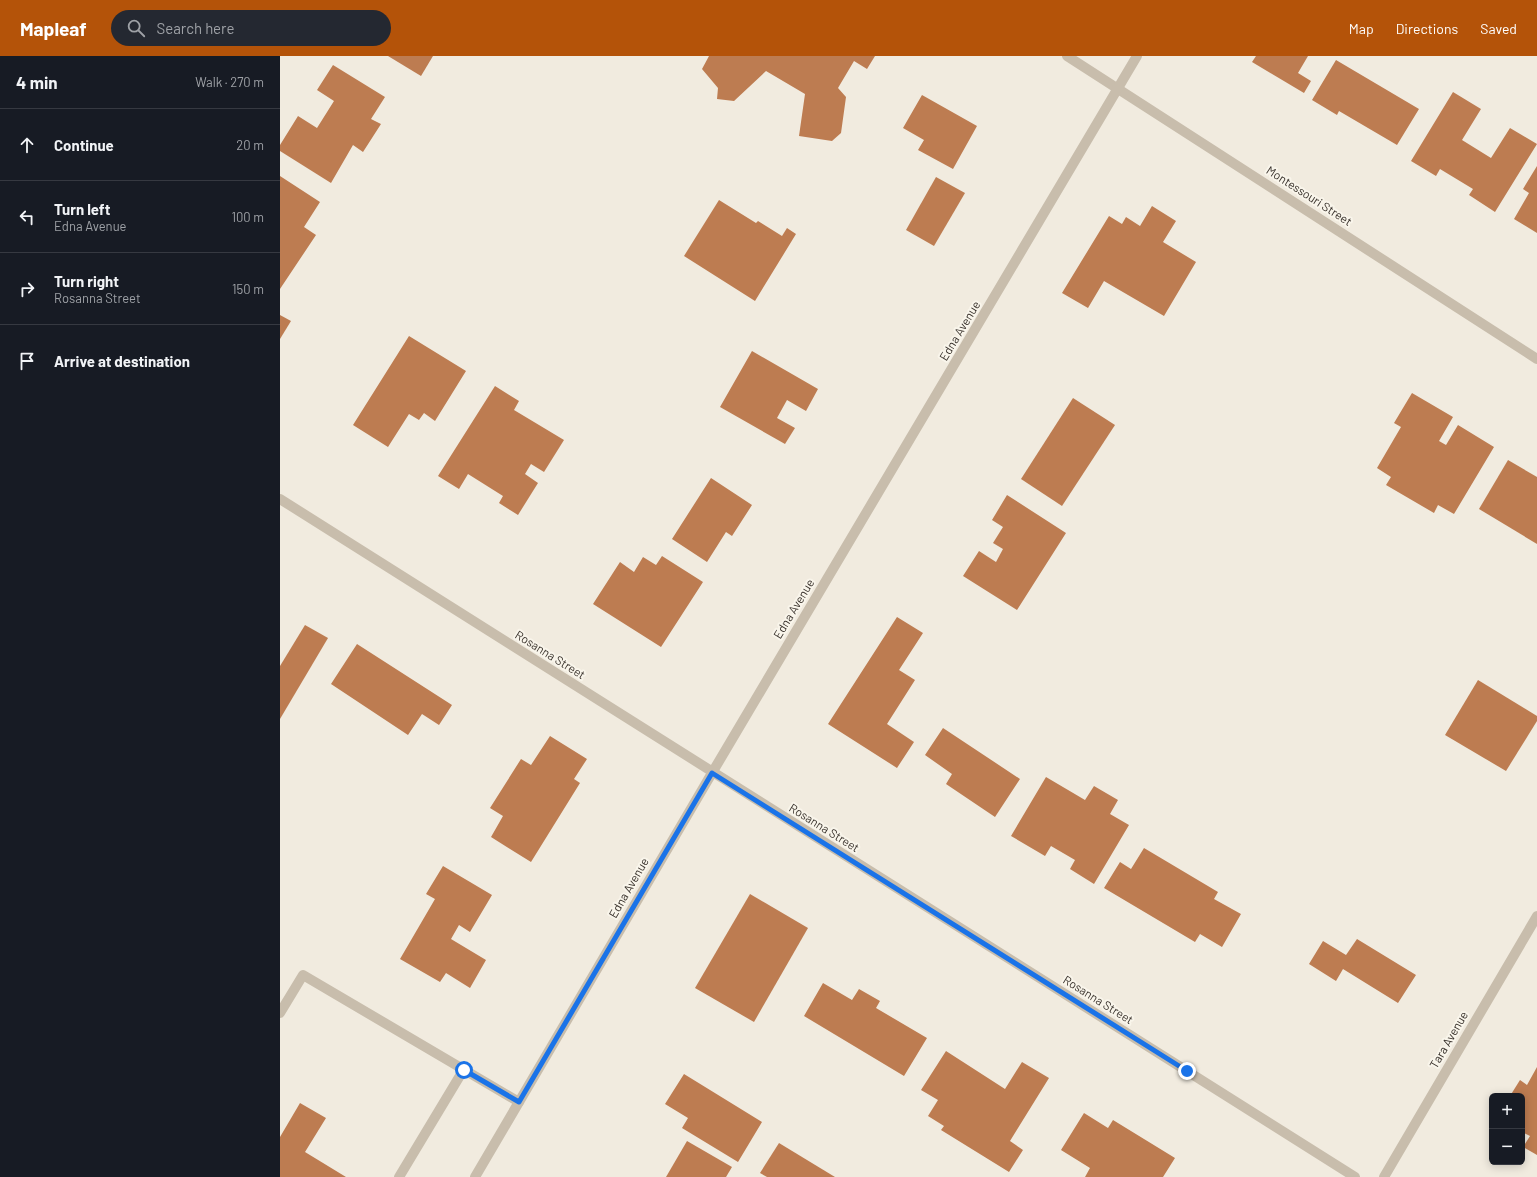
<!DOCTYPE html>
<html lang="en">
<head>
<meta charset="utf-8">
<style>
  body { margin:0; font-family:Barlow,sans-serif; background:#242831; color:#f1f3f6 }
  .controls { position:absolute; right:12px; bottom:12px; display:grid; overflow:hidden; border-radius:6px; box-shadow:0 2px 10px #0003 }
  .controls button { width:36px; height:36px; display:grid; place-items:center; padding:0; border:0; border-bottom:1px solid #363941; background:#171b24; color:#f1f3f6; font:20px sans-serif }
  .stop { position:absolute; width:12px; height:12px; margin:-9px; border:3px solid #1a73e8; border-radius:50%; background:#fff }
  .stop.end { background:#1a73e8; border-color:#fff; box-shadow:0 1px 4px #0008 }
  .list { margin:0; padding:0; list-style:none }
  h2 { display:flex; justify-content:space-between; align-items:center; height:52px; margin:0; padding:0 16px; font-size:17px }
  h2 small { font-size:13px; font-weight:400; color:#9ea1a6 }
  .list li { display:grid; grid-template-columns:26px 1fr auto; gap:12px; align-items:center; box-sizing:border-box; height:72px; padding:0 16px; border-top:1px solid #363941 }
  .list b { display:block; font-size:15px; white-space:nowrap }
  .list p { margin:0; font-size:13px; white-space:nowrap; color:#9ea1a6 }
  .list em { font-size:13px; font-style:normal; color:#9ea1a6 }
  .icon { flex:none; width:22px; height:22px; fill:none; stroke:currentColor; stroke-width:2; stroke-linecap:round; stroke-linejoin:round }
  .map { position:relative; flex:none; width:1257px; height:1121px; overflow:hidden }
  header { display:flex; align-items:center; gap:24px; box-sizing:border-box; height:56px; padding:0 20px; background:#b45309; color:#fff }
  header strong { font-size:19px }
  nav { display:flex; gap:22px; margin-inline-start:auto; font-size:14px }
  .search { width:280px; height:36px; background:#242831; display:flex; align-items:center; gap:10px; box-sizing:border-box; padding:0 14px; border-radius:22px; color:#9ea1a6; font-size:15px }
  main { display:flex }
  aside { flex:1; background:#171b24 }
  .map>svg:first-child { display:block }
</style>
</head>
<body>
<header>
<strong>Mapleaf</strong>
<div class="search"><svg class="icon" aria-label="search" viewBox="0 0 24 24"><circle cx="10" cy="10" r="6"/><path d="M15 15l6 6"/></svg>Search here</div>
<nav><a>Map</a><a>Directions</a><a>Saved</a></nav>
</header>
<main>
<aside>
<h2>4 min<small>Walk · 270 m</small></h2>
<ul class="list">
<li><svg class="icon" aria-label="ahead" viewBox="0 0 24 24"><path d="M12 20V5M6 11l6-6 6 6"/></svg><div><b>Continue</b></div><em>20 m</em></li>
<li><svg class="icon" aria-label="left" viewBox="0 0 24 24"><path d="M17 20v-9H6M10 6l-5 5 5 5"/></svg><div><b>Turn left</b><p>Edna Avenue</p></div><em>100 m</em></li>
<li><svg class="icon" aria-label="right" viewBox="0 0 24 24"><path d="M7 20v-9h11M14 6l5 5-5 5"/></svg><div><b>Turn right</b><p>Rosanna Street</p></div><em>150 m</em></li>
<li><svg class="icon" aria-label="arrive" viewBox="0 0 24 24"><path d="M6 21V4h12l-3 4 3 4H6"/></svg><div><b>Arrive at destination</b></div></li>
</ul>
</aside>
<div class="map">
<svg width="1257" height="1121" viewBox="0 0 1257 1121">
  <rect width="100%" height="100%" fill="#f1ebdf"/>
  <g fill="#bd7c51">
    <polygon points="108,0 153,0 141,20"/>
    <polygon points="429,0 595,0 587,13 574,5 558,32 566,41 561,77 552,85 519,80 525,38 486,15 454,45 437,43 438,32 422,13"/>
    <polygon points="976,0 1028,0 1018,17 1031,25 1024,37 972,6"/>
    <polygon points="1056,4 1139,53 1117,89 1059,55 1057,59 1032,44"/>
    <polygon points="53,9 105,41 91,63 101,68 83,96 73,89 51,127 0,95 0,89 18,60 37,72 54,45 37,34"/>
    <polygon points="1173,36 1201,53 1182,84 1211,102 1230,72 1257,88 1215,156 1189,139 1193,133 1160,113 1156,120 1131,105"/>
    <polygon points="642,39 697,70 673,113 638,94 644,84 623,72"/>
    <polygon points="1257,110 1257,177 1234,163 1249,137 1243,133"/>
    <polygon points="0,120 40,146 24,171 36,179 0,233"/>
    <polygon points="656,121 685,137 654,190 626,174"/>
    <polygon points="439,144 476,167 478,165 502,180 507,172 516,178 475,245 404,200"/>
    <polygon points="872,150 896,165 883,186 916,206 884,260 824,225 808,252 782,237 829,160 842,168 846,161 860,170"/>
    <polygon points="0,259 11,265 0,283"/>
    <polygon points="129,280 186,315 155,365 144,357 139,364 129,358 108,391 73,369"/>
    <polygon points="472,295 538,333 526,355 507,344 497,362 515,372 505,388 440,351"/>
    <polygon points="215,330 239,345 234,354 284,384 264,416 251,408 245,418 258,427 238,459 219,447 223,440 188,418 179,433 158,420"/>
    <polygon points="1132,337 1173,361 1159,385 1166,389 1178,369 1214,391 1174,458 1158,449 1154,457 1106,429 1111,421 1097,412 1121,371 1114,367"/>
    <polygon points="793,342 835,369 782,450 741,423"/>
    <polygon points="1228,404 1257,421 1257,488 1199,453"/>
    <polygon points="431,422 472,449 452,480 446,476 427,506 392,483"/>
    <polygon points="727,439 786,477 737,554 683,520 699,495 716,506 723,493 713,487 723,471 712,464"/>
    <polygon points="382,500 423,526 381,591 313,548 340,506 354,516 363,501 376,509"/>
    <polygon points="617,561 643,577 619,614 635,624 607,668 634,686 617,712 548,668"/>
    <polygon points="25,569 48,582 0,663 0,610"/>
    <polygon points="77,588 172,649 159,669 142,658 128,679 51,628"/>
    <polygon points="1198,624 1257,660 1257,665 1226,715 1165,679"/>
    <polygon points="663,672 740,723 715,761 666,728 672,718 645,699"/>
    <polygon points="270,680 307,703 294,723 300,727 251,806 211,781 223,760 210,752 241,703 251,709"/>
    <polygon points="766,721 805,744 814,730 838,744 830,758 849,769 814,828 790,813 795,804 771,790 765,800 731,780"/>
    <polygon points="864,792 938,836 934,843 961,858 942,891 920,878 915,886 824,832 840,806 851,813"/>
    <polygon points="163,810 212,839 190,876 179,869 171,883 206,904 190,932 166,917 160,926 120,903 155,843 146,838"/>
    <polygon points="470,838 528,872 474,966 415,932"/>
    <polygon points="1077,883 1136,919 1118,947 1063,913 1056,925 1029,908 1043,885 1066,899"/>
    <polygon points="543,927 572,944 579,933 600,945 596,952 647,982 624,1020 524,960"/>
    <polygon points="666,995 725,1033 742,1006 769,1022 730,1085 743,1094 729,1116 661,1074 664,1070 648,1060 658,1044 641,1034"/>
    <polygon points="1257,1011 1257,1099 1243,1091 1250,1080 1242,1076 1242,1040 1230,1040 1240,1024 1247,1029"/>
    <polygon points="404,1018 482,1066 458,1106 402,1072 408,1062 385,1048"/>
    <polygon points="20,1047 46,1062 25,1096 66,1121 0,1121 0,1081"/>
    <polygon points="804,1057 828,1072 833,1064 895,1102 883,1121 805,1121 810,1112 781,1094"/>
    <polygon points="407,1085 452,1111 446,1121 386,1121"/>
    <polygon points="499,1087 555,1121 487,1121 480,1117"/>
  </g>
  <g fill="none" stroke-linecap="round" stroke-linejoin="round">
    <g stroke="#c8bdac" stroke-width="10">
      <polyline points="787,0 1257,303"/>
      <polyline points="0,443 1075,1121"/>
      <polyline points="0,957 23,919 239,1046"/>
      <polyline points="119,1121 184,1013"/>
      <polyline points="195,1121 432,717 857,0"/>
      <polyline points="1104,1121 1257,860"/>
    </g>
  </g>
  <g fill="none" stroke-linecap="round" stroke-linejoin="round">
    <polyline stroke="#1a73e8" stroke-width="5" points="184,1014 239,1046 432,717 907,1015"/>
  </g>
  <g text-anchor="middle" stroke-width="4" stroke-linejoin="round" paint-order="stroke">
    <g font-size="12" fill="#37302a" stroke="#f9f5eb">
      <text transform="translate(1029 140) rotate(33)" y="4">Montessouri Street</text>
      <text transform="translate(680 275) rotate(-59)" y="4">Edna Avenue</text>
      <text transform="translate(514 553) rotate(-59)" y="4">Edna Avenue</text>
      <text transform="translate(270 599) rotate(32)" y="4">Rosanna Street</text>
      <text transform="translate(544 772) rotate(32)" y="4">Rosanna Street</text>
      <text transform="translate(349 832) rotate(-60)" y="4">Edna Avenue</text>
      <text transform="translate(818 944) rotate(32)" y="4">Rosanna Street</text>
      <text transform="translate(1169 984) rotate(-60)" y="4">Tara Avenue</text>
    </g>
  </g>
</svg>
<div class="controls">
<button>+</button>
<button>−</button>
</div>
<div class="stop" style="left:184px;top:1014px"></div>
<div class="stop end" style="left:907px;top:1015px"></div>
</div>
</main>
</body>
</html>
